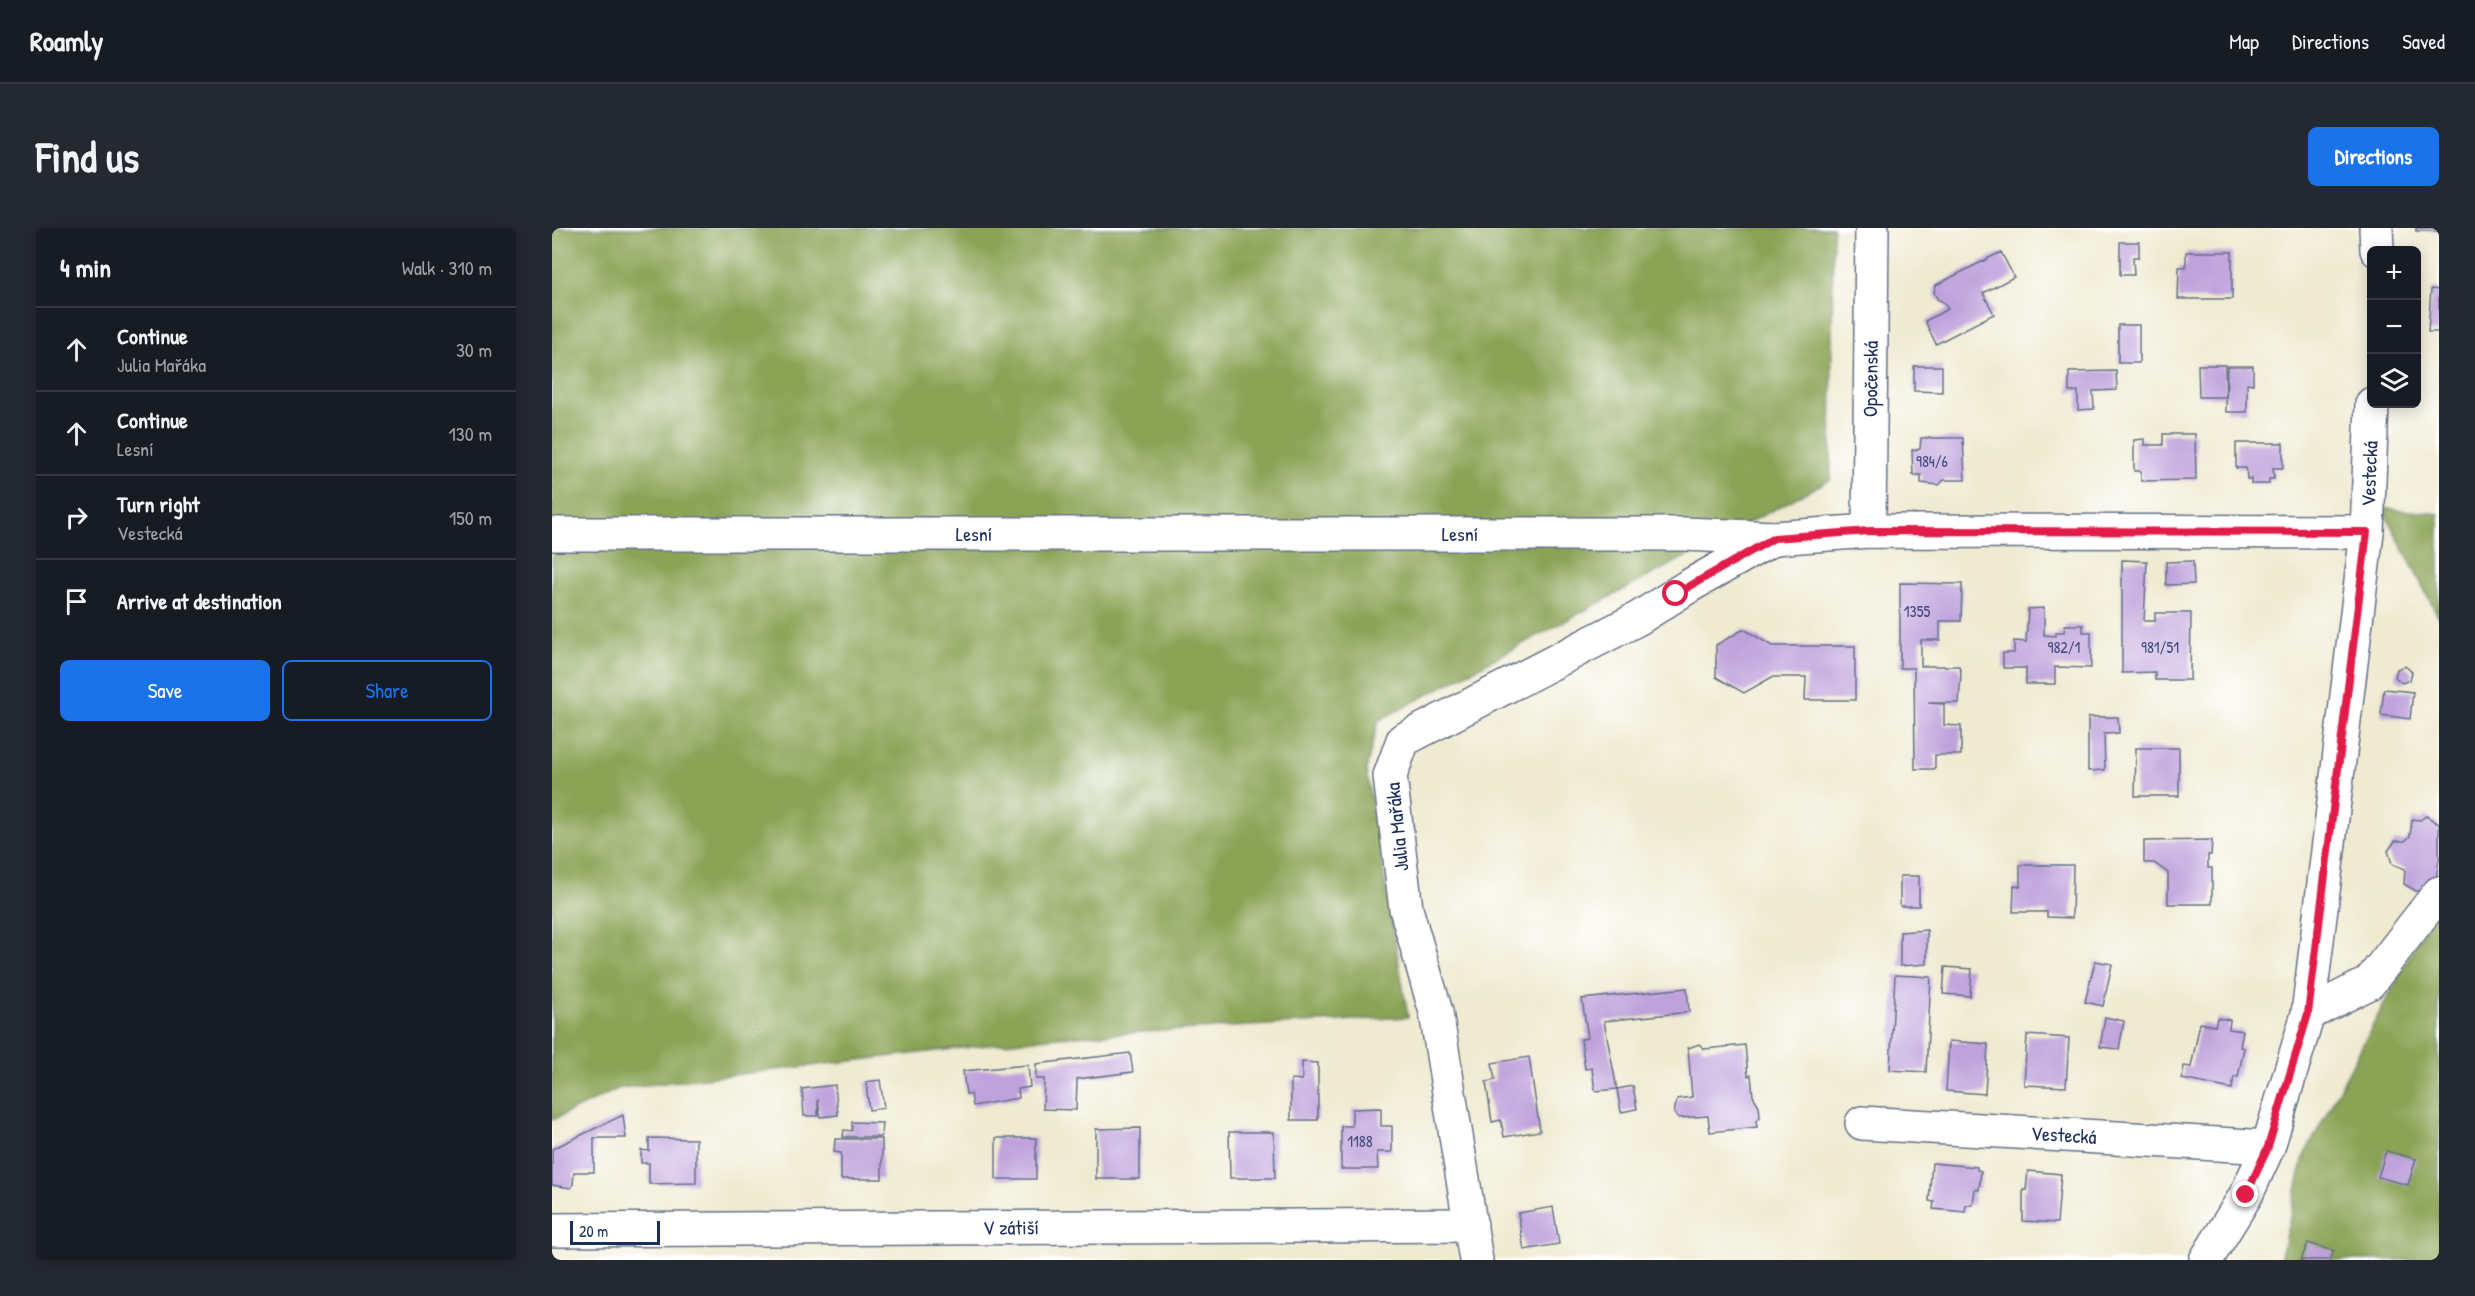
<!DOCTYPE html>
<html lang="en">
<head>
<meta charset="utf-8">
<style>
  body { margin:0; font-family:"Patrick Hand",sans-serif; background:#242831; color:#f1f3f6 }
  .controls { position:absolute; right:18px; top:18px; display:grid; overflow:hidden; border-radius:9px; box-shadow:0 3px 15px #0003 }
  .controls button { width:54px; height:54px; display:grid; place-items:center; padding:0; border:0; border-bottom:2px solid #363941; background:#171b24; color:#f1f3f6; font:30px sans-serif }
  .scale { position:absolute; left:18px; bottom:15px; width:90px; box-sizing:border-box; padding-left:6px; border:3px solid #1b2f5e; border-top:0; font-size:16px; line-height:21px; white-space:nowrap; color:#1b2f5e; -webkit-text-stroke:4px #fff; paint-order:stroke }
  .stop { position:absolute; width:18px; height:18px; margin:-14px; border:4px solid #e11d48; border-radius:50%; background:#fff }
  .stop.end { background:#e11d48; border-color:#fff; box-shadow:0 2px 6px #0008 }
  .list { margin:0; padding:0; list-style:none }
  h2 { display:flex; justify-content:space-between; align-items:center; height:78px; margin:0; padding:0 24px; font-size:26px }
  h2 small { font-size:20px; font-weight:400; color:#9ea1a6 }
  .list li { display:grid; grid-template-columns:39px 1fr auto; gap:18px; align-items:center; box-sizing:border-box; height:84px; padding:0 24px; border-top:2px solid #363941 }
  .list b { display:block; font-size:22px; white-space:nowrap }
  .list p { margin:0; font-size:20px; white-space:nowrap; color:#9ea1a6 }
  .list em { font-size:20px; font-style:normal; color:#9ea1a6 }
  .actions { display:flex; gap:12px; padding:18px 24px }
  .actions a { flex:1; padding:14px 0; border:2px solid #1a73e8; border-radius:9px; text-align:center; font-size:21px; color:#1a73e8 }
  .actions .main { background:#1a73e8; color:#fff }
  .icon { flex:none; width:33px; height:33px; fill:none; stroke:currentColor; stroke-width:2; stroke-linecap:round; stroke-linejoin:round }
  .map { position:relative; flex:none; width:1887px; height:1032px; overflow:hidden; border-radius:9px }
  header { display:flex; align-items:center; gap:36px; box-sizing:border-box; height:84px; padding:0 30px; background:#171b24; border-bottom:2px solid #363941 }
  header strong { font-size:28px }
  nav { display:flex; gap:33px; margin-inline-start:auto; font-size:21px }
  .intro { display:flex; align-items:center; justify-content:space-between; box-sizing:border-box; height:144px; padding:0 36px }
  h1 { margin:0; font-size:42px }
  .button { padding:15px 27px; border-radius:9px; background:#1a73e8; color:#fff; font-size:21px; font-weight:700 }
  main { display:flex; gap:36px; padding:0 36px }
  aside { flex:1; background:#171b24; border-radius:9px; box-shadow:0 3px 15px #0003 }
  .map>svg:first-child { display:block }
</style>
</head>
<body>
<header>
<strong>Roamly</strong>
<nav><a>Map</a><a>Directions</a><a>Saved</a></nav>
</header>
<div class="intro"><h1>Find us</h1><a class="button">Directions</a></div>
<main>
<aside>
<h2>4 min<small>Walk · 310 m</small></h2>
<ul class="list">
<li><svg class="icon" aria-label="ahead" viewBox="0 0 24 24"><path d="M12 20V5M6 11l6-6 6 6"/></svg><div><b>Continue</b><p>Julia Mařáka</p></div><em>30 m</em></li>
<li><svg class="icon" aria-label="ahead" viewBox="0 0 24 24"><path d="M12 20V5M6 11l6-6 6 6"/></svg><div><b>Continue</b><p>Lesní</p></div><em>130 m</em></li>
<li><svg class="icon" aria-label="right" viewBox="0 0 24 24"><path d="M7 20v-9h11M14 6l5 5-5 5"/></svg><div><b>Turn right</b><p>Vestecká</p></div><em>150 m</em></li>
<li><svg class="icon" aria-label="arrive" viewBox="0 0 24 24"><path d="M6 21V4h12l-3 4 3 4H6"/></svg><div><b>Arrive at destination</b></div></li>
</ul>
<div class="actions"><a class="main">Save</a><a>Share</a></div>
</aside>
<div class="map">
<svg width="1887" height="1032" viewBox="0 0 1887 1032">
  <rect width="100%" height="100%" fill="#fff"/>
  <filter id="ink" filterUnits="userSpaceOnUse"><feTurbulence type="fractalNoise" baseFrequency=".0167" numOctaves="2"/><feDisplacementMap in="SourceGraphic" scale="12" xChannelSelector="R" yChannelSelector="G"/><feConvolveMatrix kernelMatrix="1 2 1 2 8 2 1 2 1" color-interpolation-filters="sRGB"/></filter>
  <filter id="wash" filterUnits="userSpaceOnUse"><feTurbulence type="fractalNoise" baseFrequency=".008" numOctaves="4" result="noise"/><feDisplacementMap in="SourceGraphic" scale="24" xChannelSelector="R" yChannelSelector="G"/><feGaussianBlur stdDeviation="1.35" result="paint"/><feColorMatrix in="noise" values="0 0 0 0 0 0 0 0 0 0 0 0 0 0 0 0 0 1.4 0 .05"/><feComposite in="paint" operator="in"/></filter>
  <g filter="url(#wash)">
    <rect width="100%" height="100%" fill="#efead0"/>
    <g fill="#8aa355" stroke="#52695a" stroke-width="1.5">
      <polygon points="0,0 1281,0 1279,251 826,493 814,542 856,789 505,809 68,860 0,892"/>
      <polygon points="1830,280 1887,286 1887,390"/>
      <polygon points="1887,672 1887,1032 1728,1032 1752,928"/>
    </g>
    <g id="blocks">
      <g fill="#bfa2dc">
        <rect x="1864" y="0" width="21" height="3"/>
        <polygon points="1568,14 1587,14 1587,29 1581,29 1582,47 1568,47"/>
        <polygon points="1449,24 1462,49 1431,65 1442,86 1384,116 1373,93 1396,81 1391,74 1385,71 1382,64 1384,57"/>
        <polygon points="1634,24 1680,24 1680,71 1626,71 1627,39 1634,39"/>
        <polygon points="1879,61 1887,62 1887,104 1876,104"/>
        <rect x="1566" y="97" width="21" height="38"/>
        <polygon points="1646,137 1673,137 1674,169 1647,169"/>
        <polygon points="1362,138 1390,138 1390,164 1362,163"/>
        <polygon points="1675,138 1701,138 1701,156 1695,155 1695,184 1674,184"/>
        <polygon points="1564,143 1565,162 1541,163 1542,181 1526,182 1526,163 1517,164 1517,144"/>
        <polygon points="1611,206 1643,206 1644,252 1589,253 1589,243 1582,243 1582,212 1593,211 1593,217 1611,217"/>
        <polygon points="1369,210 1411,210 1413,252 1392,252 1387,257 1369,255 1369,247 1361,247 1360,222 1368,221"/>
        <polygon points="1684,215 1731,215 1731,240 1721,240 1722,251 1717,251 1717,256 1699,256 1699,251 1695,251 1694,240 1684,240"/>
        <polygon points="1570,332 1595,333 1592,393 1603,393 1603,385 1639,385 1638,452 1603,452 1603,444 1570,445"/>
        <polygon points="1641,333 1642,356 1614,357 1614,334"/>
        <polygon points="1348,355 1410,356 1409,393 1388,393 1388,412 1369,412 1369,438 1407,438 1409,445 1407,475 1376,475 1392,476 1392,497 1409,498 1409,527 1383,527 1383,541 1363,541 1362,440 1348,440"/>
        <polygon points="1492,380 1492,407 1504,408 1504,404 1512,404 1513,397 1531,397 1531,404 1539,404 1539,440 1503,439 1503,456 1474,456 1474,440 1451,440 1451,425 1462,425 1462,413 1474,414 1476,381"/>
        <polygon points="1192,401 1220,418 1303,418 1303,472 1253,472 1254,449 1220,449 1192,465 1164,449 1164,417"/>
        <polygon points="1853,438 1860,444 1858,452 1850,455 1843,449 1845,441"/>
        <polygon points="1832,461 1861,464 1858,491 1829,487"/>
        <polygon points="1536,489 1566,489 1567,505 1552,506 1553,542 1536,543"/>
        <polygon points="1584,520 1627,520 1627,568 1583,568"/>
        <polygon points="1874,588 1887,596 1887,631 1883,657 1871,663 1864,663 1852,656 1853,641 1840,636 1836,623 1843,613 1853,613 1858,608 1860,591 1868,592"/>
        <polygon points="1660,612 1659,627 1656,627 1656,640 1660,640 1660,676 1616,676 1616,645 1602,635 1592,635 1592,613"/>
        <polygon points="1468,637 1521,637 1520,690 1495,689 1495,684 1461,684 1462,658 1468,659"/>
        <rect x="1348" y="648" width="19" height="30"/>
        <polygon points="1375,702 1375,736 1348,738 1348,704"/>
        <polygon points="1543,733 1560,736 1551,778 1533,774"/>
        <polygon points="1393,739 1420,741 1418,768 1391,766"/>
        <polygon points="1343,747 1379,749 1374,844 1338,842"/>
        <polygon points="1135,760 1137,784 1052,793 1065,861 1043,863 1040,840 1033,841 1029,811 1036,810 1030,771"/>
        <polygon points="1553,789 1572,793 1567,821 1548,819"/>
        <polygon points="1665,790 1678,792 1677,801 1691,803 1688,819 1692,820 1686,849 1682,849 1680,861 1630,851 1632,838 1639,839 1648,795 1663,798"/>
        <polygon points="1475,807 1517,810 1514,859 1472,857"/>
        <polygon points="1397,813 1436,816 1433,866 1394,863"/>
        <polygon points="1147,816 1152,821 1193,817 1196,848 1199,847 1201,868 1207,878 1208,889 1204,893 1205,899 1158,904 1156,888 1127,890 1122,885 1125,871 1140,869 1136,820"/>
        <polygon points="578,825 581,844 525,851 524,882 491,881 492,851 484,851 484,836"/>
        <polygon points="977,829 988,903 952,909 949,892 940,894 934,854 943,852 940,835"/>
        <polygon points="750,834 766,835 766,892 739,892 739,851 750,852"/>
        <polygon points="476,837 478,859 466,861 467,870 421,878 419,866 414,866 411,843"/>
        <polygon points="328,852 332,880 317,882 314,854"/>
        <polygon points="283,857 286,887 268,889 266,871 266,888 252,888 250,861"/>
        <polygon points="1081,858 1085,881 1069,884 1065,861"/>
        <polygon points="829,880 829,898 840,898 840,924 825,924 826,941 789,941 789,898 800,898 800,881"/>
        <polygon points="71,887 74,910 42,910 42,944 22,944 21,957 19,960 0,957 0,921"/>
        <polygon points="300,894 330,895 329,909 291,909 292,902 300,903"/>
        <polygon points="588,900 588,951 544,951 544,901"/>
        <polygon points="677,904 722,904 723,950 678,950"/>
        <polygon points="97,910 144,911 144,955 97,956 97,935 89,935 89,922 97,923"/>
        <rect x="444" y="910" width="40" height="41"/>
        <polygon points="283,911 330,911 330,951 289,951 289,925 282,924"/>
        <polygon points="1834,923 1864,931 1856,957 1826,949"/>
        <polygon points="1380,935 1425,939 1425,942 1429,943 1427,962 1423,961 1421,977 1414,977 1413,984 1381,981 1382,974 1377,973"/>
        <polygon points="1476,943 1509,946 1505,995 1471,993 1471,962 1474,962"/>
        <polygon points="1001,979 1007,1016 972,1022 966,985"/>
        <polygon points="1756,1015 1782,1023 1778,1032 1749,1032"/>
      </g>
    </g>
  </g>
  <g filter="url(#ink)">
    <use href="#blocks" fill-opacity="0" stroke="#657086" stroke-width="1.5"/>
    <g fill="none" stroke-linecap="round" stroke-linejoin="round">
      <defs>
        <g id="street">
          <path id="s1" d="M1317 303 1320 0"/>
          <path id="s2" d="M0 306H1132L1222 310 1317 303 1815 304"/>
          <polyline points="1756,786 1817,755 1887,665"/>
          <path id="s3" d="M1310 895 1716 919"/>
          <path id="s4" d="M0 1002 919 997"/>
          <polyline points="924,1032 884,784 854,681 838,548 851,512 1087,390 1137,358 1222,310"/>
        </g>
        <g id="secondary">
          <polyline points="1824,0 1825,22"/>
          <path id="s5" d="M1654 1032 1694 967 1716 919 1756 786 1815 304 1820 176"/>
        </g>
      </defs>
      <use href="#street" stroke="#657086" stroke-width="36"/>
      <use href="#secondary" stroke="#657086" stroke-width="36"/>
      <use href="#street" stroke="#fff" stroke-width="33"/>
      <use href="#secondary" stroke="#fff" stroke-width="33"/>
    </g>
  </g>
  <g fill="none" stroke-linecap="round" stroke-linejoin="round" filter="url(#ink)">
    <polyline stroke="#e11d48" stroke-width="8" points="1124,366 1222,310 1317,303 1815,304 1756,786 1716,919 1694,967"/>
  </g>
  <g text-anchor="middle" stroke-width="6" stroke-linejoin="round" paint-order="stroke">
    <g font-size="16" fill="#444c7e">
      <text x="1380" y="239">984/6</text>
      <text x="1365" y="389">1355</text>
      <text x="1512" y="425">982/1</text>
      <text x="1608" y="425">981/51</text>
      <text x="808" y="919">1188</text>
    </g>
    <g font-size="20" fill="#1b2f5e" stroke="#fff">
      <text dy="7" stroke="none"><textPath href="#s1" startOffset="152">Opočenská</textPath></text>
      <text dy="7" stroke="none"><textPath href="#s5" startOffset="812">Vestecká</textPath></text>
      <text dy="7" stroke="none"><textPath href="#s2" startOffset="422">Lesní</textPath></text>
      <text dy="7" stroke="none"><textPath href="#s2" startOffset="908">Lesní</textPath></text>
      <text transform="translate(845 599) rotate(-96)" y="7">Julia Mařáka</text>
      <text dy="7" stroke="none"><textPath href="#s3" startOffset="202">Vestecká</textPath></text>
      <text dy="7" stroke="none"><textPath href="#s4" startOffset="459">V zátiší</textPath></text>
    </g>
  </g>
</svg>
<div class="controls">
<button>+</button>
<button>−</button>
<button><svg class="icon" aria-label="layers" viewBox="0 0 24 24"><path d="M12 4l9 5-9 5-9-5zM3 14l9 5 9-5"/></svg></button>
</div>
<div class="scale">20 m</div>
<div class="stop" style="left:1124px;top:366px"></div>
<div class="stop end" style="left:1694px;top:967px"></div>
</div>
</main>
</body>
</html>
